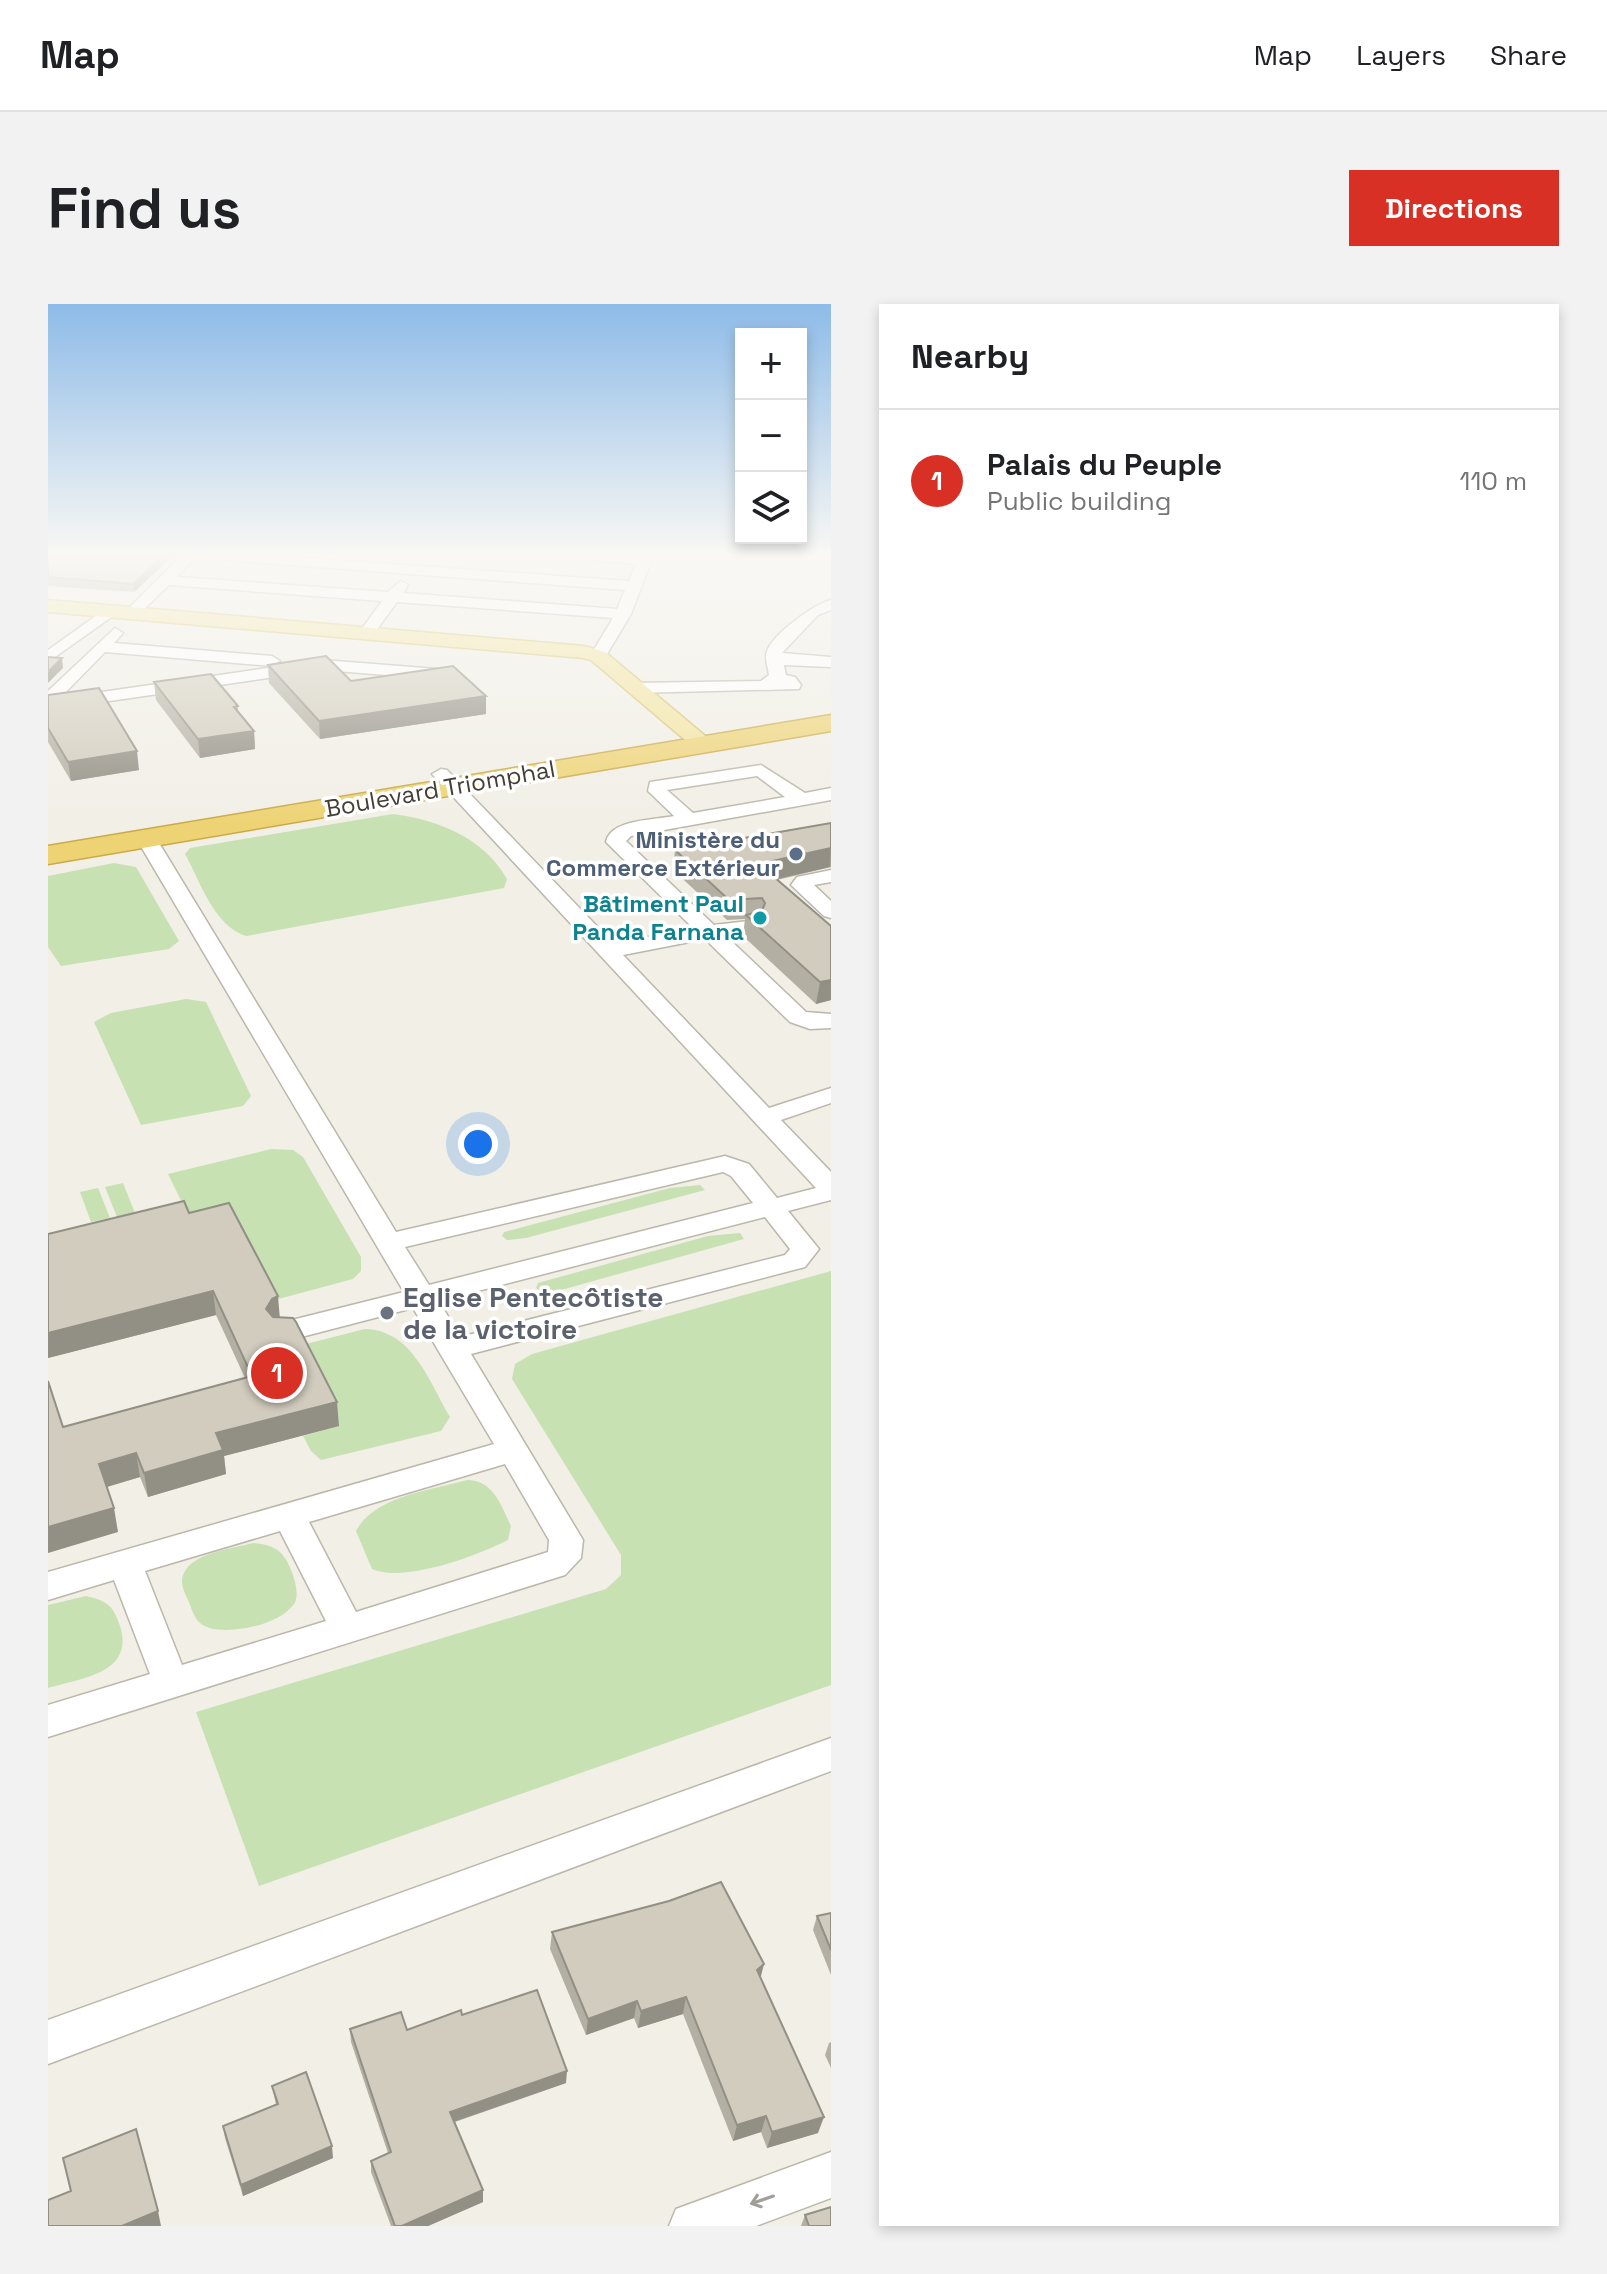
<!DOCTYPE html>
<html lang="en">
<head>
<meta charset="utf-8">
<style>
  body { margin:0; font-family:"Space Grotesk",sans-serif; background:#f2f2f2; color:#202124 }
  .controls { position:absolute; right:24px; top:24px; display:grid; overflow:hidden; border-radius:0px; box-shadow:0 4px 12px #0003 }
  .controls button { width:72px; height:72px; display:grid; place-items:center; padding:0; border:0; border-bottom:2px solid #e0e0e0; background:#fff; color:#202124; font:40px sans-serif }
  .you { position:absolute; left:430px; top:840px; width:28px; height:28px; margin:-20px; border:6px solid #fff; border-radius:50%; background:#1a73e8; box-shadow:0 0 0 12px #1a73e833 }
  .badge { display:grid; place-items:center; width:52px; height:52px; border-radius:50%; background:#d93025; color:#fff; font-size:26px; font-weight:700 }
  .pin { position:absolute; translate:-50% -50%; border:4px solid #fff; box-shadow:0 2px 8px #0006 }
  .list { margin:0; padding:0; list-style:none }
  h2 { display:flex; justify-content:space-between; align-items:center; height:104px; margin:0; padding:0 32px; font-size:34px }
  h2 small { font-size:26px; font-weight:400; color:#757577 }
  .list li { display:grid; grid-template-columns:52px 1fr auto; gap:24px; align-items:center; box-sizing:border-box; height:144px; padding:0 32px; border-top:2px solid #e0e0e0 }
  .list b { display:block; font-size:30px; white-space:nowrap }
  .list p { margin:0; font-size:26px; white-space:nowrap; color:#757577 }
  .list em { font-size:26px; font-style:normal; color:#757577 }
  .icon { flex:none; width:44px; height:44px; fill:none; stroke:currentColor; stroke-width:2; stroke-linecap:round; stroke-linejoin:round }
  .map { position:relative; flex:none; width:783px; height:1922px; overflow:hidden; border-radius:0px }
  header { display:flex; align-items:center; gap:48px; box-sizing:border-box; height:112px; padding:0 40px; background:#fff; border-bottom:2px solid #e0e0e0 }
  header strong { font-size:38px }
  nav { display:flex; gap:44px; margin-inline-start:auto; font-size:28px }
  .intro { display:flex; align-items:center; justify-content:space-between; box-sizing:border-box; height:192px; padding:0 48px }
  h1 { margin:0; font-size:56px }
  .button { padding:20px 36px; border-radius:0px; background:#d93025; color:#fff; font-size:28px; font-weight:700 }
  main { display:flex; gap:48px; padding:0 48px }
  aside { flex:1; background:#fff; border-radius:0px; box-shadow:0 4px 12px #0003 }
  .map>svg:first-child { display:block }
</style>
</head>
<body>
<header>
<strong>Map</strong>
<nav><a>Map</a><a>Layers</a><a>Share</a></nav>
</header>
<div class="intro"><h1>Find us</h1><a class="button">Directions</a></div>
<main>
<div class="map">
<svg width="783" height="1922" viewBox="0 0 783 1922">
  <rect width="100%" height="100%" fill="#f1efe6"/>
  <g fill="#c7e1b3">
    <path d="M345 510C391 516 436 534 459 575L456 584 198 632C166 622 152 577 137 550L142 544Z"/>
    <polygon points="66,559 88,563 131,637 121,645 13,662 0,643 0,572"/>
    <polygon points="138,695 158,698 203,792 195,802 93,821 46,718 63,709"/>
    <polygon points="223,845 245,846 255,853 313,953 313,967 305,975 223,997 150,931 120,870"/>
    <polygon points="75,879 87,909 69,913 57,883"/>
    <polygon points="652,881 657,886 478,934 459,936 454,932 456,928 622,884"/>
    <polygon points="50,884 62,914 43,918 32,888"/>
    <polygon points="692,929 696,935 513,986 493,988 488,984 490,979 660,932"/>
    <polygon points="783,967 783,1381 211,1582 148,1408 558,1285 573,1271 573,1251 464,1075 467,1060 484,1050"/>
    <path d="M317 1025C364 1026 381 1077 402 1113L393 1127 273 1156 263 1147 255 1132 290 1122 250 1042Z"/>
    <path d="M419 1176C445 1176 453 1201 463 1222L460 1236C429 1252 356 1279 324 1265L308 1227C326 1192 384 1186 419 1176Z"/>
    <path d="M205 1239C215 1240 226 1242 233 1249 242 1258 254 1289 246 1300 232 1320 189 1329 166 1325 151 1322 147 1315 142 1301 140 1295 134 1285 134 1278 135 1249 184 1245 205 1239Z"/>
    <path d="M38 1292C59 1297 65 1301 72 1322 87 1369 34 1374 0 1384V1301Z"/>
  </g>
  <g fill="none" stroke-linecap="round" stroke-linejoin="round">
    <defs>
      <g id="minor">
        <polygon points="133,252 148,252 129,273 340,288 353,277 360,281 355,289 569,305 577,286 176,256 169,252 231,252 581,277 588,260 542,256 535,252 605,252 583,310 556,355 550,357 542,352 565,314 349,298 324,332 319,334 311,329 334,297 121,281 89,312 79,312 79,306"/>
        <path d="M783 296V306L770 311 734 349 783 353V363L736 361 738 371 747 373 753 381 751 385 585 389 577 384 585 379 713 377 721 371C720 363 716 354 719 347 725 330 766 300 783 296Z"/>
        <polygon points="59,304 72,307 0,358 0,346"/>
        <polygon points="67,324 75,329 66,339 224,352 232,357 224,362 57,348 12,394 275,356 402,366 410,371 402,376 275,366 0,406 0,387"/>
        <path d="M713 461 757 489 783 484V496L583 532 578 537 666 621 709 616 712 621 709 626 678 632 758 708 783 710V724L762 725 742 718 657 635 575 651 721 804 783 784V799L733 816 783 868V896L740 907 771 945 757 963 423 1050 535 1236 533 1254 517 1271 0 1433V1401L102 1370 66 1276 0 1296V1268L446 1140 365 1004 238 1037 228 1034 223 1027 228 1020 356 988 88 534 91 530H105L108 534 348 928 677 852 701 860 729 894 768 884 384 470 393 465 399 466 565 639 646 625 558 538C562 515 607 516 626 512L600 487 602 478ZM709 472 737 493 645 509 619 486ZM675 868 683 872 705 899 381 981 357 943ZM717 913 742 945 737 951 412 1033 391 997ZM457 1160 501 1236 500 1248 308 1308 261 1218ZM232 1227 278 1317 134 1361 97 1267Z"/>
        <polygon points="783,566 783,578 766,581 783,597 783,614 776,612 743,581 749,573"/>
        <polygon points="783,1434 783,1467 0,1760 0,1716"/>
        <polygon points="783,1848 783,1894 708,1922 621,1922 628,1905"/>
      </g>
      <polygon id="major" points="0,296 536,342 557,348 668,441 665,446 649,446 543,356 535,354 0,308"/>
      <polygon id="highway" points="783,411 783,427 0,560 0,542"/>
    </defs>
    <use href="#minor" stroke="#bbb7aa" stroke-width="3"/>
    <use href="#major" stroke="#d6c36f" stroke-width="3"/>
    <use href="#highway" stroke="#cbaa46" stroke-width="3"/>
    <use href="#minor" fill="#fff" fill-rule="evenodd"/>
    <use href="#major" fill="#f3e49d" fill-rule="evenodd"/>
    <use href="#highway" fill="#eed374" fill-rule="evenodd"/>
  </g>
  <g fill="#b4afa3">
    <polygon points="0,252 125,252 86,288 0,282"/>
    <polygon points="220,361 303,377 438,410 272,435 221,379"/>
    <polygon points="106,378 190,402 190,407 206,427 207,445 152,454 108,396"/>
    <polygon points="0,391 91,466 23,477 0,438"/>
    <polygon points="783,519 783,563 729,576 783,622 783,696 768,700 695,632 697,615 679,616 625,566 627,546"/>
    <polygon points="141,909 232,1013 291,1122 176,1152 178,1170 100,1193 92,1173 59,1183 70,1228 15,1123 197,1074 168,1011 0,1054 0,930"/>
    <polygon points="783,1609 783,1671 765,1626 769,1612"/>
    <polygon points="504,1628 713,1674 770,1829 719,1844 713,1828 685,1837 635,1710 590,1724 586,1714 538,1731 502,1645"/>
    <polygon points="414,1711 518,1779 407,1818 435,1886 435,1898 380,1922 343,1922 323,1868 323,1857 340,1849 303,1738 302,1725 359,1726"/>
    <polygon points="783,1738 783,1764 777,1751 781,1739"/>
    <polygon points="224,1782 285,1854 195,1892 177,1834 175,1822 228,1801"/>
    <polygon points="757,1911 783,1922 753,1922"/>
  </g>
  <g fill="#928f84">
    <polygon points="115,252 125,252 86,288 85,280"/>
    <polygon points="14,354 15,364 0,379 0,368"/>
    <polygon points="438,392 438,410 272,435 271,417"/>
    <polygon points="206,427 207,445 152,454 150,435"/>
    <polygon points="89,447 91,466 23,477 20,458"/>
    <polygon points="783,544 782,563 708,580 711,560"/>
    <polygon points="783,676 783,696 768,700 772,678"/>
    <polygon points="165,987 168,1011 0,1054 0,1029"/>
    <polygon points="230,992 232,1016 226,1018 218,1005 224,995"/>
    <polygon points="289,1098 291,1122 176,1152 178,1170 100,1193 96,1169 168,1129"/>
    <polygon points="88,1149 92,1173 55,1184 51,1160"/>
    <polygon points="66,1204 70,1228 0,1249 0,1223"/>
    <polygon points="716,1660 712,1676 709,1666"/>
    <polygon points="638,1693 635,1710 590,1724 593,1707"/>
    <polygon points="589,1697 586,1714 538,1731 540,1715"/>
    <polygon points="519,1767 518,1779 402,1819 402,1808"/>
    <polygon points="718,1812 713,1828 685,1837 689,1821"/>
    <polygon points="776,1813 770,1829 719,1844 724,1828"/>
    <polygon points="284,1842 285,1854 195,1892 193,1881"/>
    <polygon points="435,1886 435,1898 380,1922 354,1922"/>
    <polygon points="110,1907 113,1922 74,1922"/>
  </g>
  <g fill="#d1ccbd" stroke="#928f84" stroke-width="2">
    <polygon points="0,252 115,252 85,280 0,273"/>
    <polygon points="278,352 303,377 405,362 438,392 271,417 220,361"/>
    <polygon points="0,353 14,354 0,368"/>
    <polygon points="163,370 190,402 186,403 206,427 150,435 106,378"/>
    <polygon points="51,384 89,447 20,458 0,424 0,391"/>
    <polygon points="783,519 783,544 711,560 783,622 783,676 772,678 698,611 714,607 717,599 714,594 681,596 627,546"/>
    <polygon points="136,897 141,909 181,899 230,992 224,995 218,1005 225,1013 245,1014 248,1018 289,1098 168,1129 175,1146 96,1169 88,1149 51,1160 66,1204 0,1223 0,1077 15,1123 204,1072 165,987 0,1029 0,930"/>
    <polygon points="673,1578 716,1660 709,1666 776,1813 724,1828 718,1812 689,1821 638,1693 593,1707 589,1697 540,1715 504,1628 621,1597"/>
    <polygon points="783,1609 783,1646 769,1612"/>
    <polygon points="489,1686 519,1767 402,1808 435,1886 354,1922 347,1922 323,1857 343,1848 302,1725 353,1708 359,1726 413,1706 414,1711"/>
    <polygon points="258,1768 284,1842 193,1881 175,1822 230,1800 224,1782"/>
    <polygon points="88,1825 110,1907 74,1922 0,1922 0,1896 23,1887 15,1854"/>
    <polygon points="783,1903 783,1922 761,1922 757,1911"/>
  </g>
  <defs><path id="oneway-shaft" d="M-6 0H5M1.5-3L5.5 0L1.5 3" fill="none" stroke-width="1.6" stroke-linecap="round" stroke-linejoin="round" transform="scale(2)"/></defs>
  <use stroke="#a19f9a" href="#oneway-shaft" transform="translate(714 1896) rotate(161)"/>
  <linearGradient id="sky" x2="0" y2="1"><stop stop-color="#8ebbe8"/><stop offset="0.48" stop-color="#f9f8f4"/><stop offset="1" stop-color="#f9f8f4" stop-opacity="0"/></linearGradient>
  <rect width="783" height="521" fill="url(#sky)"/>
  <circle fill="#5c6f8a" stroke="#fff" stroke-width="3" cx="748" cy="550" r="8"/>
  <circle fill="#0f9aa8" stroke="#fff" stroke-width="3" cx="712" cy="614" r="8"/>
  <circle fill="#6b7280" stroke="#fff" stroke-width="3" cx="339" cy="1009" r="8"/>
  <g text-anchor="middle" stroke-width="7" stroke-linejoin="round" paint-order="stroke">
    <g font-size="24" fill="#433f36" stroke="#fff">
      <text transform="translate(392 485) rotate(-10)" y="8">Boulevard Triomphal</text>
    </g>
    <g font-size="24" font-weight="bold" fill="#4e5e75" stroke="#fff" text-anchor="end">
      <text x="732" y="544">Ministère du<tspan x="732" dy="28">Commerce Extérieur</tspan></text>
    </g>
    <g font-size="24" font-weight="bold" fill="#0d838f" stroke="#fff" text-anchor="end">
      <text x="696" y="608">Bâtiment Paul<tspan x="696" dy="28">Panda Farnana</tspan></text>
    </g>
    <g font-size="28" font-weight="bold" fill="#5b616d" stroke="#fff" text-anchor="start">
      <text x="355" y="1003">Eglise Pentecôtiste<tspan x="355" dy="32">de la victoire</tspan></text>
    </g>
  </g>
</svg>
<div class="controls">
<button>+</button>
<button>−</button>
<button><svg class="icon" aria-label="layers" viewBox="0 0 24 24"><path d="M12 4l9 5-9 5-9-5zM3 14l9 5 9-5"/></svg></button>
</div>
<div class="you"></div>
<div class="pin badge" style="left:229px;top:1069px">1</div>
</div>
<aside>
<h2>Nearby<small></small></h2>
<ul class="list">
<li><span class="badge">1</span><div><b>Palais du Peuple</b><p>Public building</p></div><em>110 m</em></li>
</ul>
</aside>
</main>
</body>
</html>
